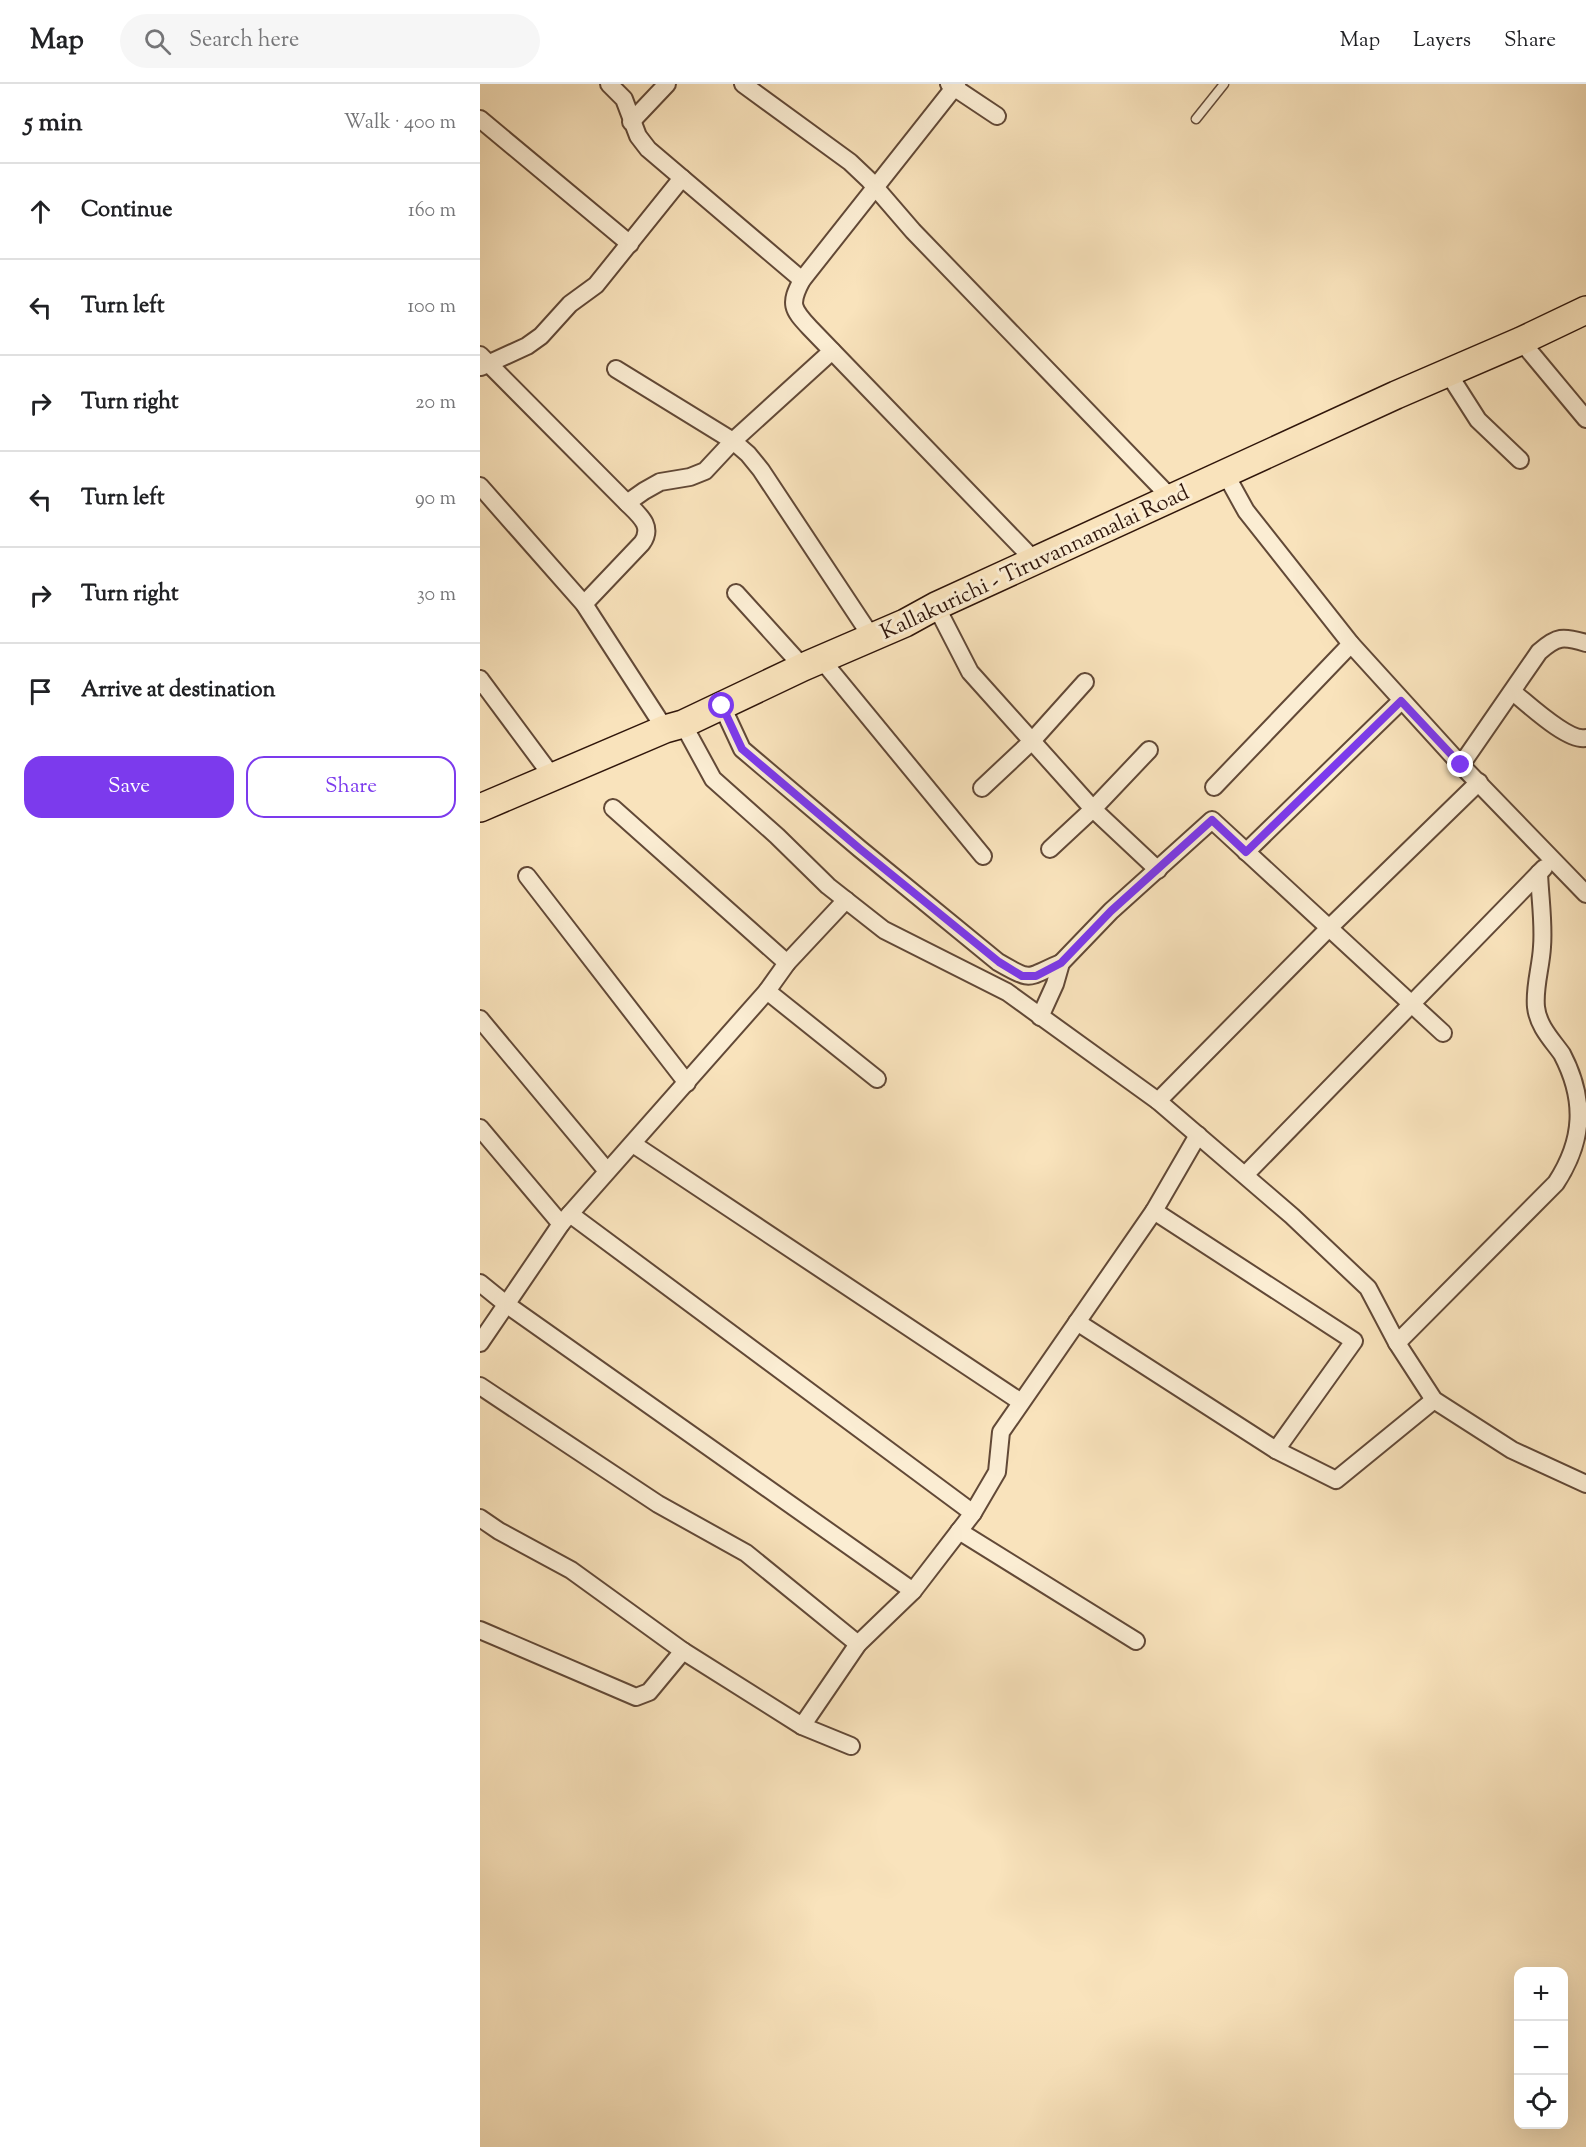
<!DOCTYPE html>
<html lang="en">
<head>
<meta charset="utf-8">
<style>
  body { margin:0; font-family:"Sorts Mill Goudy",serif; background:#f6f6f6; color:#202124 }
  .controls { position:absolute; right:18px; bottom:18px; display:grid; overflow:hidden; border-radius:12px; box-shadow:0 6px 24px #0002 }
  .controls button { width:54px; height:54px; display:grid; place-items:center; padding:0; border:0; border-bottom:2px solid #e0e0e0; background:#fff; color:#202124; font:30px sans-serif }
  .stop { position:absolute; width:18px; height:18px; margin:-14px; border:4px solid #7c3aed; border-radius:50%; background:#fff }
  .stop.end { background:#7c3aed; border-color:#fff; box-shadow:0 2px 6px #0008 }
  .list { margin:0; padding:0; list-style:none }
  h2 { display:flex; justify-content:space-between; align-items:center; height:78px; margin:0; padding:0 24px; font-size:26px }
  h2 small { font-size:20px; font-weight:400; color:#757577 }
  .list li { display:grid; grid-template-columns:39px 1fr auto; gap:18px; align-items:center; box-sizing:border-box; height:96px; padding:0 24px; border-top:2px solid #e0e0e0 }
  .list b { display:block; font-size:22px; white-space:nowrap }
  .list em { font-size:20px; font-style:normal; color:#757577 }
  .actions { display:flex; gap:12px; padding:18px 24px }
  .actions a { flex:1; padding:14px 0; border:2px solid #7c3aed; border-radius:18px; text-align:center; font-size:21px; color:#7c3aed }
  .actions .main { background:#7c3aed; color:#fff }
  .icon { flex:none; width:33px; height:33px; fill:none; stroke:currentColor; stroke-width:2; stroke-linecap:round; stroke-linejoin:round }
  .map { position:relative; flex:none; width:1106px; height:2063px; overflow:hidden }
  header { display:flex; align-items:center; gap:36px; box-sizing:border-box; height:84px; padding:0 30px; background:#fff; border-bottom:2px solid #e0e0e0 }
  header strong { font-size:28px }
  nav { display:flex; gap:33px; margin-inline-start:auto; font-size:21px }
  .search { width:420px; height:54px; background:#f6f6f6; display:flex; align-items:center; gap:15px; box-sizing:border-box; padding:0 21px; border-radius:33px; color:#757577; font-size:22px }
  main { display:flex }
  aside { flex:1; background:#fff }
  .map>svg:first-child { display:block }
</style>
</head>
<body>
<header>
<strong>Map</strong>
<div class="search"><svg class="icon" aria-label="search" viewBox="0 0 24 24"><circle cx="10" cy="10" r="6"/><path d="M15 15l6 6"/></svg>Search here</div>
<nav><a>Map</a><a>Layers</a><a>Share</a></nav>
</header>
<main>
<aside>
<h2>5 min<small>Walk · 400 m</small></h2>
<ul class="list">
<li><svg class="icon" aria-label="ahead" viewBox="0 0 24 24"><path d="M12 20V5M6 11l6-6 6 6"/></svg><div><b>Continue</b></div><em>160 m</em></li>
<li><svg class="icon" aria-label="left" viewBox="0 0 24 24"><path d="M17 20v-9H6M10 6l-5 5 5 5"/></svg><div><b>Turn left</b></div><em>100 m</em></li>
<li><svg class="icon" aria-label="right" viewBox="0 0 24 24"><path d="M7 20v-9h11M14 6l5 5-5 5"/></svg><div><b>Turn right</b></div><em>20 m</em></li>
<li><svg class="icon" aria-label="left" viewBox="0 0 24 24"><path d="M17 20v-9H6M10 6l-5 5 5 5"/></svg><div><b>Turn left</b></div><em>90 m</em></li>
<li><svg class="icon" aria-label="right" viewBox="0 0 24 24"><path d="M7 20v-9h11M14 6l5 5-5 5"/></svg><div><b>Turn right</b></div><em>30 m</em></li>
<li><svg class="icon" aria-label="arrive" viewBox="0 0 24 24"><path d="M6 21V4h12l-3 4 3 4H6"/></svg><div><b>Arrive at destination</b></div></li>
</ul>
<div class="actions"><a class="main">Save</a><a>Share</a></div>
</aside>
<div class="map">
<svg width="1106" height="2063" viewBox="0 0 1106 2063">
  <rect width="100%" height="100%" fill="#f9e3bc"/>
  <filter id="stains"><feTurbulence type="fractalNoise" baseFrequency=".00333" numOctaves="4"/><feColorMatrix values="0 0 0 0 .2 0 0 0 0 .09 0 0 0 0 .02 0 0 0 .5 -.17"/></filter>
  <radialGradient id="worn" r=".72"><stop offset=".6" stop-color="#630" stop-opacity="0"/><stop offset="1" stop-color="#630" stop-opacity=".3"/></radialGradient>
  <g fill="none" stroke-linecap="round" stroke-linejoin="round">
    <defs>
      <polyline id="service" points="716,35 744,0"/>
      <g id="minor">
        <polyline points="129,0 144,15 158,52 168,65 322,196"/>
        <polyline points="263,0 370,78 389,96 433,147 691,414"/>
        <polyline points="469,0 517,32"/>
        <path d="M477 0 322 196C309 220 312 225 330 244L555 477"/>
        <polyline points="0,35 150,160"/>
        <polyline points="151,38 187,0"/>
        <polyline points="1041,257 1106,335"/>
        <path d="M0 271 147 419C159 431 174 442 162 459L104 520"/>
        <polyline points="1,283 47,262 61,252 90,220 116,201 202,94"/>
        <polyline points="136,285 253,357 268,370 281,386 391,552"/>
        <polyline points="968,289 998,336 1040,376"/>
        <polyline points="745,389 766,427 871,560 981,681 1106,810"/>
        <polyline points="0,402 104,520 185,645"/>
        <polyline points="147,419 164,407 180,398 210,393 225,387 253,357 352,267"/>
        <polyline points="256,509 323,583"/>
        <polyline points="456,522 490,588 613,725 678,786"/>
        <polyline points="341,575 503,772"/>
        <polyline points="0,595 72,692"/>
        <path d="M1033 608C1048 620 1088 658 1106 654"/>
        <path d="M242 622 262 665 380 765 518 878C554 899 546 893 581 879"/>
        <polyline points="203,640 233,695 297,752 348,802 404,846 527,908 678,1017 812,1132 888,1204 917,1259 954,1316 1032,1366 1106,1400"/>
        <path d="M981 681 1059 568C1077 552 1083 552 1106 559"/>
        <polyline points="734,703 871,560"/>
        <polyline points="502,704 552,657 605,598"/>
        <polyline points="133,724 307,879"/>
        <polyline points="570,765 613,725 669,666"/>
        <polyline points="766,768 921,617"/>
        <polyline points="47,792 207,999"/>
        <polyline points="287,907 397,995"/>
        <polyline points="560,933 575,900 581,879 631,827 732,736 963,949"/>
        <polyline points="0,935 127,1087"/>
        <polyline points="678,1017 849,844 999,698"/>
        <polyline points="0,1044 81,1140"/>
        <polyline points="153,1060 541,1318"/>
        <polyline points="765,1091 1064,784"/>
        <polyline points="674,1127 874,1257 796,1366"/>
        <polyline points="90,1130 493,1429"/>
        <polyline points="0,1199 26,1220 433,1507"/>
        <polyline points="597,1238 796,1366 856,1396 954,1316"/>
        <polyline points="0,1259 81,1140 287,907 307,879 366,816"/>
        <path d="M917 1259 1076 1099C1104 1056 1106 1016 1082 970 1072 956 1058 942 1056 923 1054 903 1061 883 1062 863 1064 839 1060 814 1059 789"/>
        <polyline points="0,1302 178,1420 266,1469 378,1560"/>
        <polyline points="0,1434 19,1447 91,1486 203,1567 322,1642 371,1662"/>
        <polyline points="479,1447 656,1557"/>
        <polyline points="0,1546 156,1613 169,1608 203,1567"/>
        <polyline points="322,1642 378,1560 433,1507 493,1429 517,1388 521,1348 674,1127 718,1051"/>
      </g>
      <polyline id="trunk" points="0,724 185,645 203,640 323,583 425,539 456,522 916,311 1041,257 1106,226"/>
    </defs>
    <use href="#service" stroke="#624937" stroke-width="11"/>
    <use href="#minor" stroke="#624937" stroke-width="20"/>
    <use href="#trunk" stroke="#30160b" stroke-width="30"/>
    <use href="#service" stroke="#fbedd3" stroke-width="8"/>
    <use href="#minor" stroke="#fbedd3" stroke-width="16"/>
    <use href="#trunk" stroke="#f9e3bc" stroke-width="27"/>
  </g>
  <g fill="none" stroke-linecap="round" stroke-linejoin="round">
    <polyline stroke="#7c3aed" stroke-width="8" points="242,622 262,665 380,765 519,878 542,892 556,892 581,879 631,827 732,736 766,768 921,617 981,681"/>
  </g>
  <g text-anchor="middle" stroke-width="6" stroke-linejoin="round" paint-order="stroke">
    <g font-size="22" fill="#30160b" stroke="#fbedd3">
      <text transform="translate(554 477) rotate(-25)" y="8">Kallakurichi - Tiruvannamalai Road</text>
    </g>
  </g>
  <rect width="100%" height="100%" filter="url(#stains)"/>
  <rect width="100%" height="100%" fill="url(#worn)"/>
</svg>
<div class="controls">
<button>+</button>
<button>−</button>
<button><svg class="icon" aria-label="locate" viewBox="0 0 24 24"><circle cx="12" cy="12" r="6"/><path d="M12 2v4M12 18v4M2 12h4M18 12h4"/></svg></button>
</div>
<div class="stop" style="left:242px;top:622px"></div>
<div class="stop end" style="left:981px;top:681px"></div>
</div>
</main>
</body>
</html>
